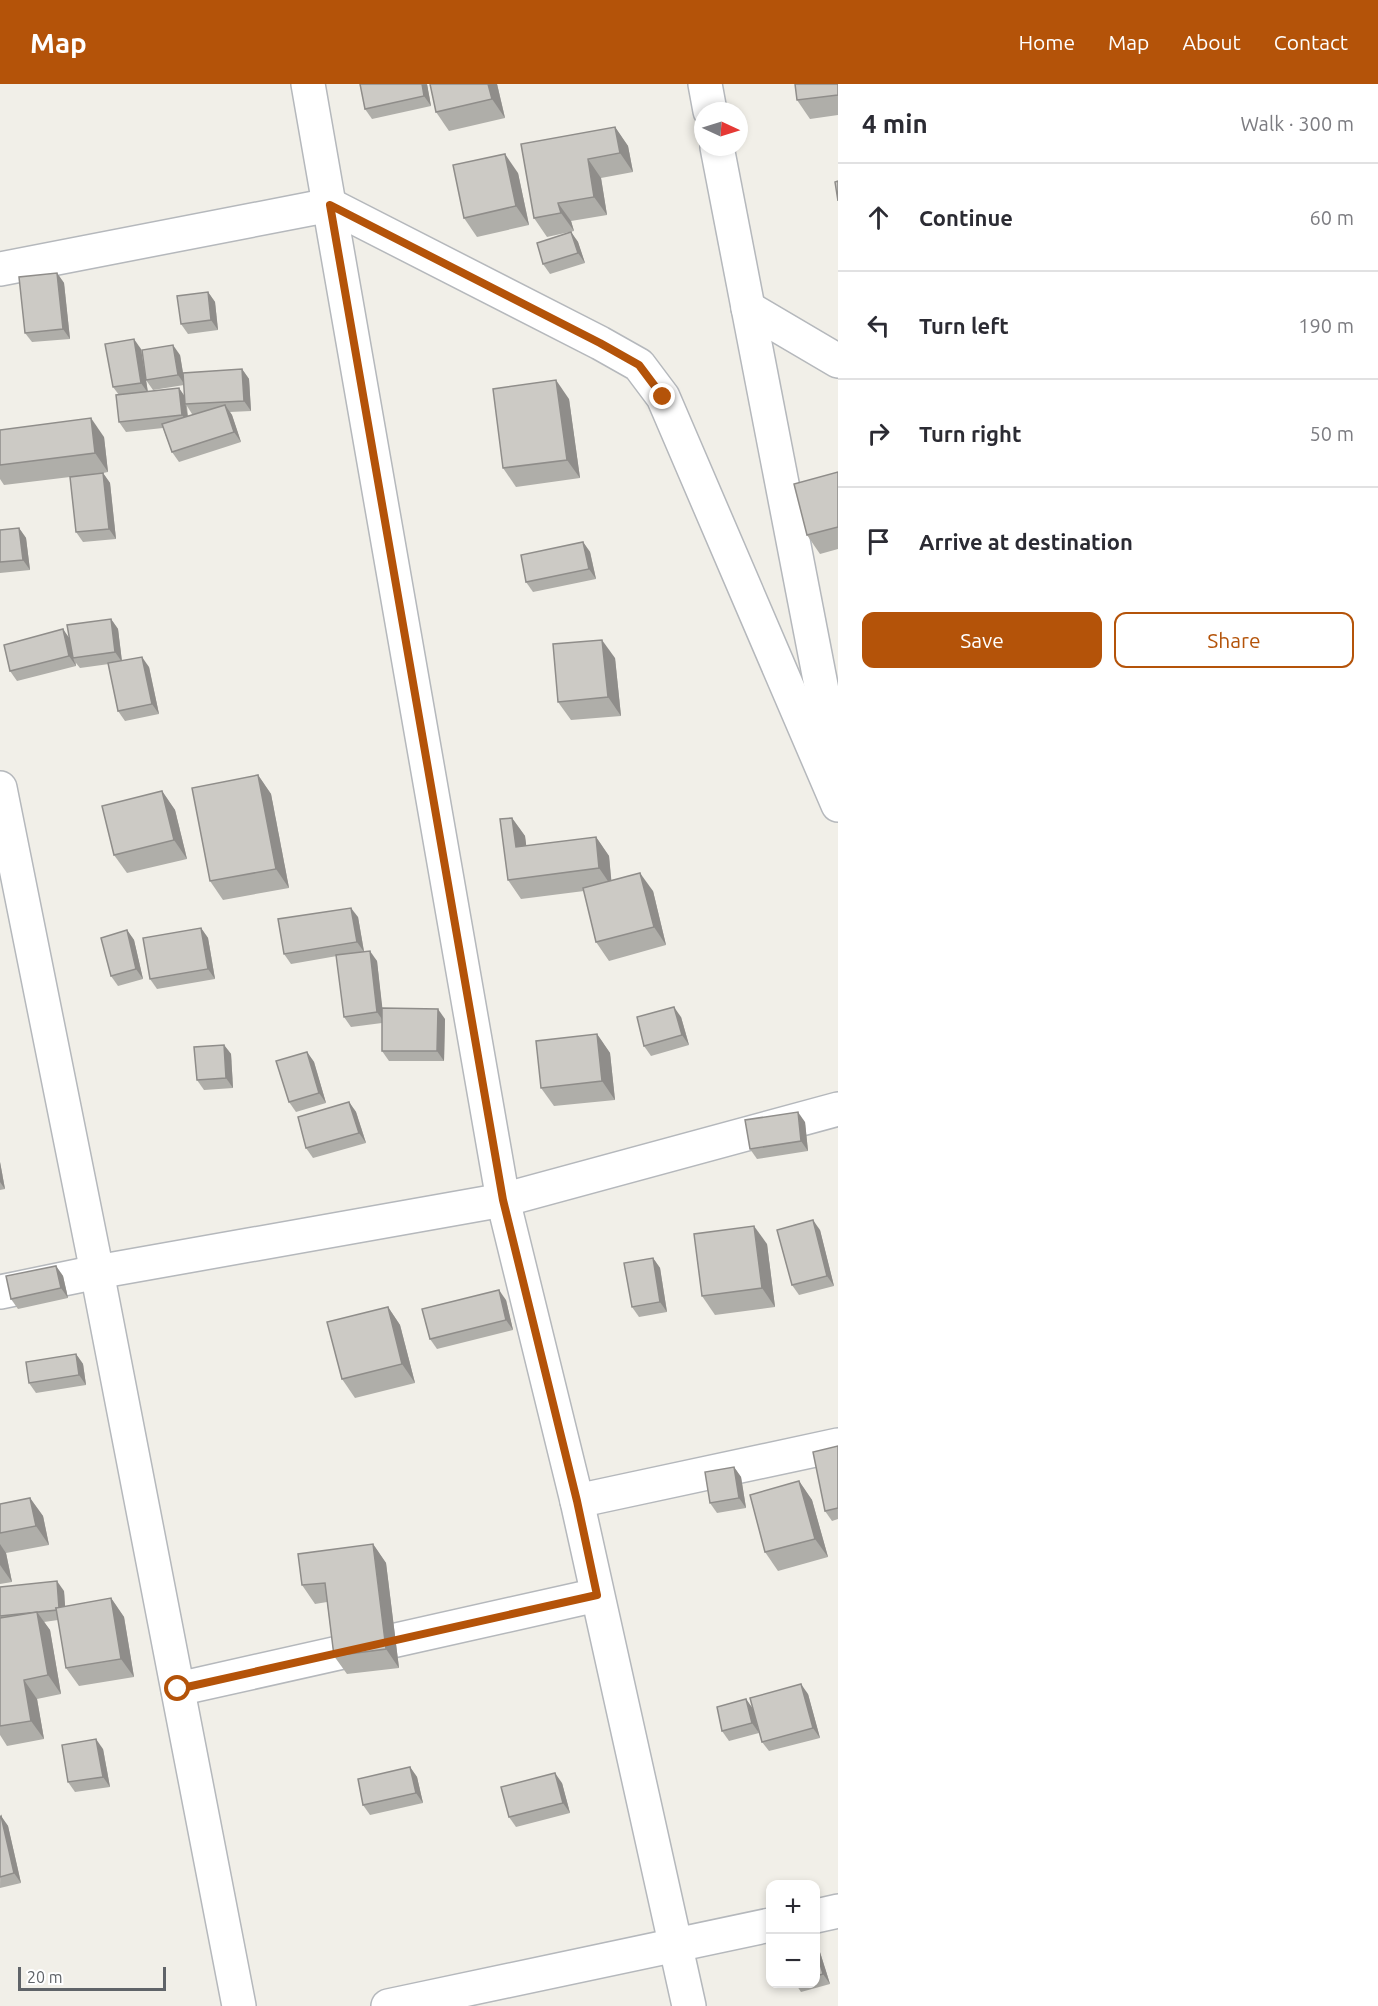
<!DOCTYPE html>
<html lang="en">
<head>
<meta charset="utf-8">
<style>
  body { margin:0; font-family:Ubuntu,sans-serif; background:#f2f2f3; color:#2b2b33 }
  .controls { position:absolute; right:18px; bottom:18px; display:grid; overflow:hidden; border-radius:12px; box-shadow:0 3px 9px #0003 }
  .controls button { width:54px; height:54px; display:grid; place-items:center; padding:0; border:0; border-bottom:2px solid #e1e1e2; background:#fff; color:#2b2b33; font:30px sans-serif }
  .compass { position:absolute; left:694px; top:18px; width:54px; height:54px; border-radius:50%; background:#fff; box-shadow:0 3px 9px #0003; rotate:94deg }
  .scale { position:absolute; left:18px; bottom:15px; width:148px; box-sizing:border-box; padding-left:6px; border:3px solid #5f6368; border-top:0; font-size:16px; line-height:21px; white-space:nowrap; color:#5f6368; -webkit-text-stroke:4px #fff; paint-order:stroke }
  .stop { position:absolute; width:18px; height:18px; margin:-14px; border:4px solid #b45309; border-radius:50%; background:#fff }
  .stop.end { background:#b45309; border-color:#fff; box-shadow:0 2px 6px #0008 }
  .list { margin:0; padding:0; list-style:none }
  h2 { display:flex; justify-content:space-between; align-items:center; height:78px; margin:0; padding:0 24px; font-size:26px }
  h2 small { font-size:20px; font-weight:400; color:#7c7c81 }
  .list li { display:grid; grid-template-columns:39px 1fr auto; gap:18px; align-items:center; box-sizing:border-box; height:108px; padding:0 24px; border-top:2px solid #e1e1e2 }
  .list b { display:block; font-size:22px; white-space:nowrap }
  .list em { font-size:20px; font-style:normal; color:#7c7c81 }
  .actions { display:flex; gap:12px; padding:18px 24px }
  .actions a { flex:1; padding:14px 0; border:2px solid #b45309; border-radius:12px; text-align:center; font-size:21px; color:#b45309 }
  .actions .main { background:#b45309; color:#fff }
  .icon { flex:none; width:33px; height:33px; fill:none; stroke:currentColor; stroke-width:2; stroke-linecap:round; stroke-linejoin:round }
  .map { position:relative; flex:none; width:838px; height:1922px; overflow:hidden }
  header { display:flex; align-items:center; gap:36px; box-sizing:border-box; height:84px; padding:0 30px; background:#b45309; color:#fff }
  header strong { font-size:28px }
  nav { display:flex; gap:33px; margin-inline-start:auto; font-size:21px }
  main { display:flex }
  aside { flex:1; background:#fff }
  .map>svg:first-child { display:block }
</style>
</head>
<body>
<header>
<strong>Map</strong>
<nav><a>Home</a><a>Map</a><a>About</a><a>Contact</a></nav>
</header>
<main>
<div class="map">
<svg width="838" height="1922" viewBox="0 0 838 1922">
  <rect width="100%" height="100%" fill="#f1efe8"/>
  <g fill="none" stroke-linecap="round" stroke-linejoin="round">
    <defs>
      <g id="street">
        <polyline points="308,0 503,1116 577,1417 689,1922"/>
        <polyline points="705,0 710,27"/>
        <polyline points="717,63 837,684"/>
        <polyline points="0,185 330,121 600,259 639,281 663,313 838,721"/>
        <polyline points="748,224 838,277"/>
        <polyline points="0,704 97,1188 239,1922"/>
        <polyline points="0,1208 97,1188 503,1116 838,1025"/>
        <polyline points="577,1417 838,1361"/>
        <polyline points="178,1605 597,1511"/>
        <polyline points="816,1832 838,1827"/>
        <polyline points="388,1922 770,1841"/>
      </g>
    </defs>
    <use href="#street" stroke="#b5b8bc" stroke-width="36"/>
    <use href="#street" stroke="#fff" stroke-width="33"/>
  </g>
  <g fill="#afaea9" fill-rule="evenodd">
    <polygon points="360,0 427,0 431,22 372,35 365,25"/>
    <polygon points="497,0 505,34 449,47 436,28"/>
    <polygon points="838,0 838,31 810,35 797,16"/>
    <polygon points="615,43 628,62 633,88 601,94 607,131 571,137 574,147 547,153 534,134"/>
    <polygon points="518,89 529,141 477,153 464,134"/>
    <polygon points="571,148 578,158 585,179 550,190 543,180"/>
    <polygon points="57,189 64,199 70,255 32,258 25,249"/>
    <polygon points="208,208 215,218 218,246 188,250 181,240"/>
    <path d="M141 265 148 308 179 304 184 313V301L153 306 146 296 180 271 183 289 242 285 249 295 251 327 230 328 232 331 241 358 179 378 172 368 163 344 126 348 119 338V311L113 303ZM187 322 192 330H195L188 332Z"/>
    <polygon points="569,315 580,394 516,403 503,384"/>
    <polygon points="0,346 104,353 108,388 103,389 110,399 116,455 83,458 76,448 70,393 4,401 0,395"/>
    <polygon points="838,388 838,465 820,470 807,451"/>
    <polygon points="19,444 26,454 30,486 0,489 0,446"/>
    <polygon points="583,458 590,468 596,495 533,508 526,498"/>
    <polygon points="111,535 118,545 122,577 149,583 159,630 125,637 118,627 109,580 80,584 76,579 76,582 17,597 10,587 70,555"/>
    <polygon points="615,574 621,632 571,636 558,618"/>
    <polygon points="258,691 271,710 289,804 223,816 210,797"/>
    <polygon points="162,707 175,726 187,775 127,789 114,771"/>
    <polygon points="512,734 525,752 526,762 596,753 609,772 611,796 653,807 666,861 609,877 596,858 584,807 521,815 508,796"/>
    <polygon points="358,833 364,867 377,877 382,924 445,935 444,977 389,977 382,967 382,939 351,943 344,933 337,872 291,880 284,870"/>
    <polygon points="201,844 208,854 215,895 157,905 150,895"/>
    <polygon points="127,846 134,856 143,895 118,902 111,892"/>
    <polygon points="681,933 689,961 651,972 644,962"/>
    <polygon points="597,950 610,969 615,1016 554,1022 541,1004"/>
    <polygon points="224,961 231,970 233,1004 204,1006 197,996"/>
    <polygon points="307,968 314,978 326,1019 296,1028 289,1018"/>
    <polygon points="349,1018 356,1028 366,1059 313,1074 306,1064"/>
    <polygon points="805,1038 808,1067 757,1075 750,1065"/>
    <polygon points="0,1078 5,1105 0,1106"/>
    <polygon points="820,1146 834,1202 799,1211 792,1201"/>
    <polygon points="767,1160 775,1223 715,1231 702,1212"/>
    <polygon points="653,1174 660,1184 667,1228 639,1233 632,1223"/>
    <polygon points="56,1182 63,1192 68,1214 18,1225 11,1215"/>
    <polygon points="506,1216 513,1246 437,1265 430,1255"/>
    <polygon points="388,1223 400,1241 415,1299 355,1314 342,1295"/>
    <polygon points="76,1270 83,1280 86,1301 36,1309 29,1299"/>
    <polygon points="838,1362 838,1435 832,1437 825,1427"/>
    <polygon points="734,1383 741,1393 746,1424 717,1429 710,1419"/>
    <polygon points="799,1397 812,1416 828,1473 778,1487 765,1468"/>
    <polygon points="30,1414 43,1432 49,1461 6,1469 12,1498 0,1500 0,1420"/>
    <polygon points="373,1460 386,1479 399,1584 347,1590 334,1572 327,1518 315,1520 302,1501"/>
    <polygon points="0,1503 64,1507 65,1523 111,1514 124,1533 134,1593 79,1602 66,1584 58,1536 44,1538 50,1546 61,1610 37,1615 44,1655 7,1662 0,1651"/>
    <polygon points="808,1610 820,1654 769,1667 762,1658"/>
    <polygon points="746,1615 753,1625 759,1649 729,1657 722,1647"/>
    <polygon points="103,1665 110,1703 75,1708 68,1698"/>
    <polygon points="410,1683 417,1693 423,1719 370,1731 363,1721"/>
    <polygon points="562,1699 570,1729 516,1743 509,1733"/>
    <polygon points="1,1732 8,1742 21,1799 0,1804"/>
    <polygon points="816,1860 819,1865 830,1900 801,1908 795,1899 816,1899"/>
  </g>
  <g fill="#8f8d8a">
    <polygon points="422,0 427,0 431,22 424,12"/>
    <polygon points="488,0 497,0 505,34 492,15"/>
    <polygon points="615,43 628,62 633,88 620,69"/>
    <polygon points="505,70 518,89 529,141 516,122"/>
    <polygon points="588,75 601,94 607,131 594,113"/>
    <polygon points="558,119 571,137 574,147 561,129"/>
    <polygon points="571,148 578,158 585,179 578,169"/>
    <polygon points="57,189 64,199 70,255 63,245"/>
    <polygon points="208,208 215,218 218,246 211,236"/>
    <polygon points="134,255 141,265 148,309 141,299"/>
    <polygon points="173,261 180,271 185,301 178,291"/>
    <polygon points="242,285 249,295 251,327 244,317"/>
    <polygon points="556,296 569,315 580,394 567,376"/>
    <polygon points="179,304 186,314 185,320 186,322 189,341 182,331"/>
    <polygon points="225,321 232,331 241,358 234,348"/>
    <polygon points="91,334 104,353 108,388 95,369"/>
    <polygon points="103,389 110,399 116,455 109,445"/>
    <polygon points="19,444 26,454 30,486 23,476"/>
    <polygon points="583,458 590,468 596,495 589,485"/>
    <polygon points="111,535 118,545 122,578 115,568"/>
    <polygon points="63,545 70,555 73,574 76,582 69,572"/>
    <polygon points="602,556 615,574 621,632 608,613"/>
    <polygon points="142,573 149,583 159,630 152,620"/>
    <polygon points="258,691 271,710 289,804 276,785"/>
    <polygon points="162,707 175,726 187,775 174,756"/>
    <polygon points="512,734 525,752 529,782 516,763"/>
    <polygon points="596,753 609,772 612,803 599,784"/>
    <polygon points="640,789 653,807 666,861 654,843"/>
    <polygon points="351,824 358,833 364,868 357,858"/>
    <polygon points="201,844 208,854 215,895 208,885"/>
    <polygon points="127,846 134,856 143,895 136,885"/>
    <polygon points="370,867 377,877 384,938 377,928"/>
    <polygon points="674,923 681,933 689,961 682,951"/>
    <polygon points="438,925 445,935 444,977 437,967"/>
    <polygon points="597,950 610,969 615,1016 602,997"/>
    <polygon points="224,961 231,970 233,1004 226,994"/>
    <polygon points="307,968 314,978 326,1019 319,1009"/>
    <polygon points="349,1018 356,1028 366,1059 359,1049"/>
    <polygon points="798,1028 805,1038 808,1067 801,1057"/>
    <polygon points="0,1078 5,1105 0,1098"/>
    <polygon points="813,1136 820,1146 834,1202 827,1192"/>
    <polygon points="754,1142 767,1160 775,1223 762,1204"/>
    <polygon points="653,1174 660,1184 667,1228 660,1218"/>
    <polygon points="56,1182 63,1192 68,1214 61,1204"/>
    <polygon points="499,1206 506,1216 513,1246 506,1236"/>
    <polygon points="388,1223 400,1241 415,1299 402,1280"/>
    <polygon points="76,1270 83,1280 86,1301 79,1291"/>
    <polygon points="734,1383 741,1393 746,1424 739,1414"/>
    <polygon points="799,1397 812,1416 828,1473 815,1455"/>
    <polygon points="30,1414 43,1432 49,1461 36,1442"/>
    <polygon points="0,1460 6,1469 12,1498 0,1481"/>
    <polygon points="373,1460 386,1479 399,1584 386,1565"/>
    <polygon points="57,1497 64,1507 66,1535 59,1525"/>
    <polygon points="111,1514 124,1533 134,1593 121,1575"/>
    <polygon points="37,1528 50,1546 61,1610 48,1591"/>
    <polygon points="24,1596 37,1615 44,1655 31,1637"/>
    <polygon points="801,1600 808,1610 820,1654 813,1644"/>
    <polygon points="746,1615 753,1625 759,1649 752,1639"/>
    <polygon points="96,1655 103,1665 110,1703 103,1693"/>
    <polygon points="410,1683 417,1693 423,1719 416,1709"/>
    <polygon points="555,1689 562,1699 570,1729 563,1719"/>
    <polygon points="1,1732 8,1742 21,1799 14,1789"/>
    <polygon points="816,1860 819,1865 830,1900 823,1890 816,1866"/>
  </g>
  <g fill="#cccac5" stroke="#8f8d8a" stroke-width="1.5">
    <polygon points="360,0 422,0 424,12 365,25"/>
    <polygon points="430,0 488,0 492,15 436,28"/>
    <polygon points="795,0 838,0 838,11 797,16"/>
    <polygon points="615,43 620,69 588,75 594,113 558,119 561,129 534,134 521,60"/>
    <polygon points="505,70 516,122 464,134 453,81"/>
    <polygon points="838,97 838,117 835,98"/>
    <polygon points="571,148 578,169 543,180 537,159"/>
    <polygon points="57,189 63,245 25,249 19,193"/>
    <polygon points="208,208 211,236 181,240 177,212"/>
    <polygon points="134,255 141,299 113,303 105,260"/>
    <polygon points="173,261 178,291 146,296 142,266"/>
    <polygon points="242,285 244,317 185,320 183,289"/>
    <polygon points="556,296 567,376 503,384 493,305"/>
    <polygon points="179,304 182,331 119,338 116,311"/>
    <polygon points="225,321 234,348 172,368 162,340"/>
    <polygon points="91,334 95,369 0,381 0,346"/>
    <polygon points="838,388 838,443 807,451 794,400"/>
    <polygon points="103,389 109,445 76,448 70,393"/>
    <polygon points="19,444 23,476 0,478 0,446"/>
    <polygon points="583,458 589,485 526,498 521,471"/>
    <polygon points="111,535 115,568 73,574 67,541"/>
    <polygon points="63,545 69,572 10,587 4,561"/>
    <polygon points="602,556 608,613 558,618 553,560"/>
    <polygon points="142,573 152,620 118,627 108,579"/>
    <polygon points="258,691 276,785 210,797 192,704"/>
    <polygon points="162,707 174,756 114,771 102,722"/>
    <polygon points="512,734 516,763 596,753 599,784 508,796 500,735"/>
    <polygon points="640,789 654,843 596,858 583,804"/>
    <polygon points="351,824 357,858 284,870 278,835"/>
    <polygon points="201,844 208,885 150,895 143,854"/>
    <polygon points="127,846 136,885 111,892 101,854"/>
    <polygon points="370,867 377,928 344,933 336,871"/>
    <polygon points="674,923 682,951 644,962 637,933"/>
    <polygon points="382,924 438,925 437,967 382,967"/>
    <polygon points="597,950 602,997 541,1004 536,957"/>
    <polygon points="224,961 226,994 197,996 194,963"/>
    <polygon points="307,968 319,1009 289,1018 276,977"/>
    <polygon points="349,1018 359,1049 306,1064 298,1033"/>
    <polygon points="798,1028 801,1057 750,1065 745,1036"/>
    <polygon points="813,1136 827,1192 792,1201 777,1146"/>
    <polygon points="754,1142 762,1204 702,1212 694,1150"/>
    <polygon points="653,1174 660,1218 632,1223 624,1179"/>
    <polygon points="56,1182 61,1204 11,1215 6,1192"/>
    <polygon points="499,1206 506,1236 430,1255 422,1225"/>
    <polygon points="388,1223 402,1280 342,1295 327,1238"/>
    <polygon points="76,1270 79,1291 29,1299 26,1278"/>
    <polygon points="838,1362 838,1424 825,1427 813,1368"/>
    <polygon points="734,1383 739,1414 710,1419 705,1388"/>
    <polygon points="799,1397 815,1455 765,1468 750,1411"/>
    <polygon points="30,1414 36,1442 0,1449 0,1420"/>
    <polygon points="373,1460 386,1565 334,1572 325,1499 302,1501 298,1470"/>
    <polygon points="57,1497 59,1524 56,1524 57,1526 0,1532 0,1503"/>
    <polygon points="111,1514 121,1575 66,1584 56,1524"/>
    <polygon points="37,1528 48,1591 24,1596 31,1637 0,1642 0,1534"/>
    <polygon points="801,1600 813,1644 762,1658 750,1614"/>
    <polygon points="746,1615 752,1639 722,1647 717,1623"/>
    <polygon points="96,1655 103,1693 68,1698 62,1661"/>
    <polygon points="410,1683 416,1709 363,1721 358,1695"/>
    <polygon points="555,1689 563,1719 509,1733 501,1703"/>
    <polygon points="1,1732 14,1789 0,1793 0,1733"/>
    <polygon points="816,1866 823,1890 816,1892"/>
  </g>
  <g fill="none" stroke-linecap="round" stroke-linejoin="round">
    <polyline stroke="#b45309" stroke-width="8" points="178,1605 597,1511 577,1417 503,1116 330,121 600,259 639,281 663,313"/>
  </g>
</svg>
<div class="controls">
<button>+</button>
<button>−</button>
</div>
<svg class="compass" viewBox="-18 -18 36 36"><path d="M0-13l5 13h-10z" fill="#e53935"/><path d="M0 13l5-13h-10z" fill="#7c7c81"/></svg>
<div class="scale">20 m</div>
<div class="stop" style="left:178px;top:1605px"></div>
<div class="stop end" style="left:663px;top:313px"></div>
</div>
<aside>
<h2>4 min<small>Walk · 300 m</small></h2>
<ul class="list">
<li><svg class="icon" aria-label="ahead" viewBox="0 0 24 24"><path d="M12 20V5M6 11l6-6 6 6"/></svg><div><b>Continue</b></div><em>60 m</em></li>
<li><svg class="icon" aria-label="left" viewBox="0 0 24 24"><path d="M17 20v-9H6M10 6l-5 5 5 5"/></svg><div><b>Turn left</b></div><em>190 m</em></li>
<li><svg class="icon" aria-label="right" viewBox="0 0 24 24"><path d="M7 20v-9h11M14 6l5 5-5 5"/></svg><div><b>Turn right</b></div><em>50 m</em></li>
<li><svg class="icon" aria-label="arrive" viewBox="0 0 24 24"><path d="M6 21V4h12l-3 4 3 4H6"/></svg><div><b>Arrive at destination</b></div></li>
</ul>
<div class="actions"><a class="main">Save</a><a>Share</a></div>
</aside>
</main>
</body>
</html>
